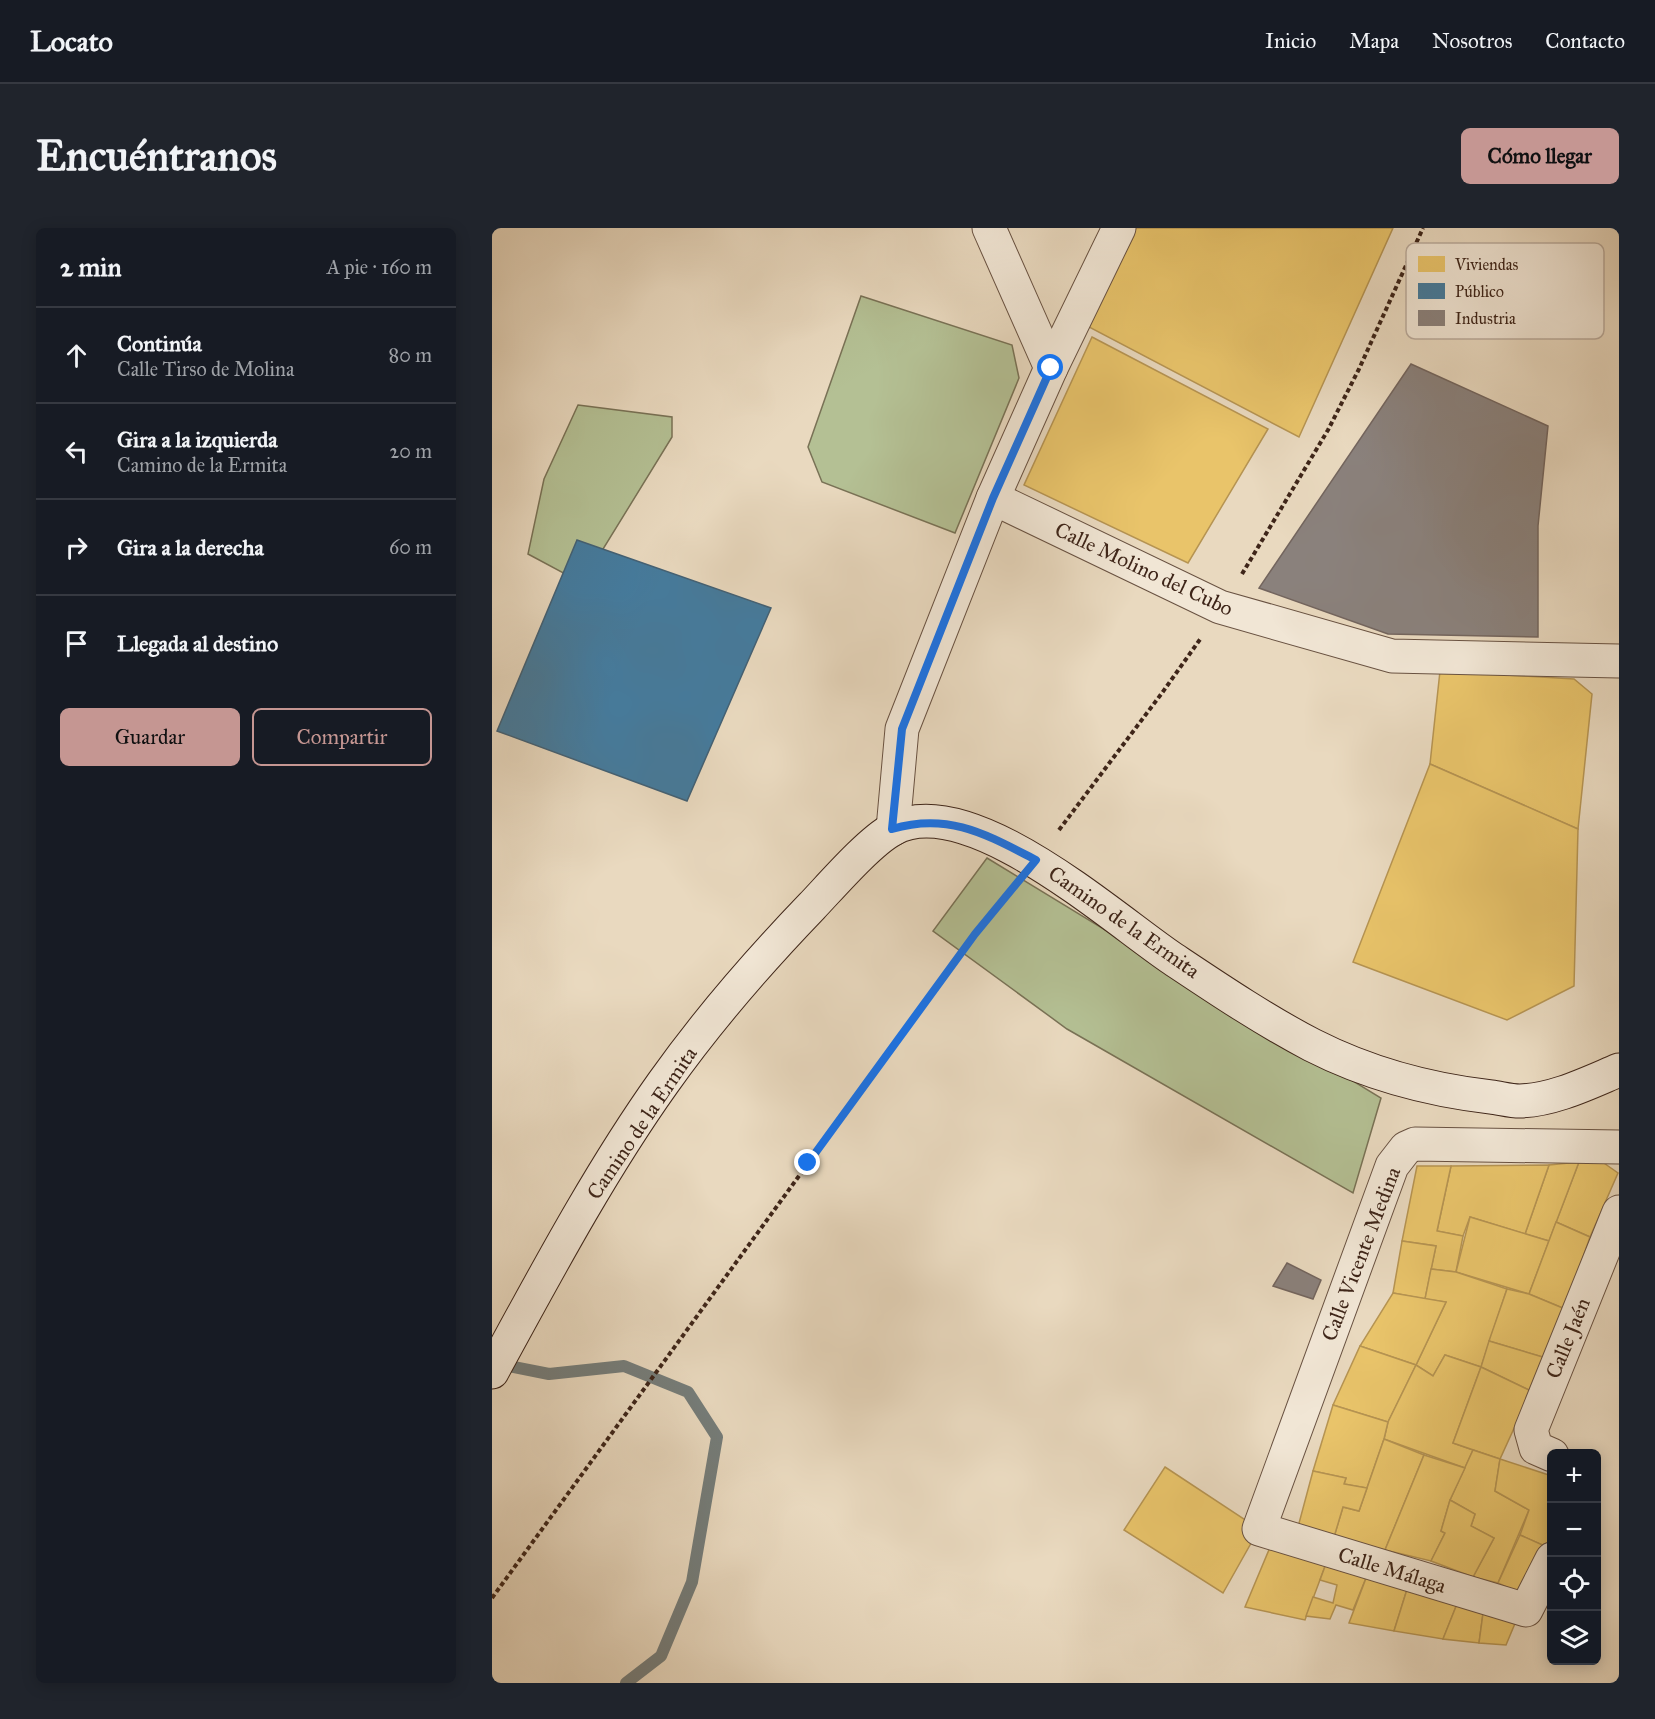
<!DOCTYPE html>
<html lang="es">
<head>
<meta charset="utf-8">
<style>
  body { margin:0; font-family:"IM FELL Great Primer",serif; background:#20242c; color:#f1f3f6 }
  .controls { position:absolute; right:18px; bottom:18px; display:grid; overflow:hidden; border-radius:9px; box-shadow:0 3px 15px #0003 }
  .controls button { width:54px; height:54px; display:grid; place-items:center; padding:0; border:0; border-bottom:2px solid #363941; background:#171b24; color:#f1f3f6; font:30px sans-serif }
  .stop { position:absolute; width:18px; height:18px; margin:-14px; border:4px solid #1a73e8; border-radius:50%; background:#fff }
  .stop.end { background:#1a73e8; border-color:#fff; box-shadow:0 2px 6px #0008 }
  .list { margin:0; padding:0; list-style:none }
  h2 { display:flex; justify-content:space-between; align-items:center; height:78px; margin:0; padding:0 24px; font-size:26px }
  h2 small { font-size:20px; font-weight:400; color:#9ea1a6 }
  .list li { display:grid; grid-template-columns:39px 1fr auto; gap:18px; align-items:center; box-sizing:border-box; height:96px; padding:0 24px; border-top:2px solid #363941 }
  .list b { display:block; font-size:22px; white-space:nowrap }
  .list p { margin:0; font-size:20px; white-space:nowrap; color:#9ea1a6 }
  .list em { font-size:20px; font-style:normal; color:#9ea1a6 }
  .actions { display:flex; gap:12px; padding:18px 24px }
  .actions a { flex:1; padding:14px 0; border:2px solid #c59692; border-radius:9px; text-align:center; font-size:21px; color:#c59692 }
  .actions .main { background:#c59692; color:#111 }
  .icon { flex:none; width:33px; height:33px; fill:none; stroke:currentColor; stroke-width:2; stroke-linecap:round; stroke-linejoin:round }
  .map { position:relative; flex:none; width:1127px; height:1455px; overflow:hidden; border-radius:9px }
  header { display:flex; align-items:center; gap:36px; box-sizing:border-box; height:84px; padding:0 30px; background:#171b24; border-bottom:2px solid #363941 }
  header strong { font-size:28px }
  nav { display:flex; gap:33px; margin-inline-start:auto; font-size:21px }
  .intro { display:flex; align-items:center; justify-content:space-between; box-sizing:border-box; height:144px; padding:0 36px }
  h1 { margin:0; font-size:42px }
  .button { padding:15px 27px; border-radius:9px; background:#c59692; color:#111; font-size:21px; font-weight:700 }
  main { display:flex; gap:36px; padding:0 36px }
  aside { flex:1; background:#171b24; border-radius:9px; box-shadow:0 3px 15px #0003 }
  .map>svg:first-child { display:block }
</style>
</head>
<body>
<header>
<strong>Locato</strong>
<nav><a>Inicio</a><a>Mapa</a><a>Nosotros</a><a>Contacto</a></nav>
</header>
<div class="intro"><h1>Encuéntranos</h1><a class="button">Cómo llegar</a></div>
<main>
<aside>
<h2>2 min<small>A pie · 160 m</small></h2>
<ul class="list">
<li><svg class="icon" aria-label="ahead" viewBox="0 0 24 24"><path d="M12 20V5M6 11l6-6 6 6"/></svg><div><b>Continúa</b><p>Calle Tirso de Molina</p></div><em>80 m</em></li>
<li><svg class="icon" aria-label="left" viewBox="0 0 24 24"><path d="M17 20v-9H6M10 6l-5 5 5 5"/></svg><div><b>Gira a la izquierda</b><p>Camino de la Ermita</p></div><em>20 m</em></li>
<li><svg class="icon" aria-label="right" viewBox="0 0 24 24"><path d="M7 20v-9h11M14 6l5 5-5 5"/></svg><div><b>Gira a la derecha</b></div><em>60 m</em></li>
<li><svg class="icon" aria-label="arrive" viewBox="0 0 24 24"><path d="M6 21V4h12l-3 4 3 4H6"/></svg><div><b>Llegada al destino</b></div></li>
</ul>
<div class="actions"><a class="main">Guardar</a><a>Compartir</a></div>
</aside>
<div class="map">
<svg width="1127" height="1455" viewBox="0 0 1127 1455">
  <rect width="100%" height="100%" fill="#e9d9bf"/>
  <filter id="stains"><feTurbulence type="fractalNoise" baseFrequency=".00333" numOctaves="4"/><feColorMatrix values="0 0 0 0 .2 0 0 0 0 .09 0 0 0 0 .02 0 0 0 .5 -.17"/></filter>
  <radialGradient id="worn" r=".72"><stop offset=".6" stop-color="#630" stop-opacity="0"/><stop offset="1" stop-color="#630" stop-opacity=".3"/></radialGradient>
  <g fill="#b4c094" stroke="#797256" stroke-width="1.5">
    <polygon points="369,68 520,117 527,150 463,305 330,254 316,219"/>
    <polygon points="86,177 180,189 180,209 108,326 75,347 36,326 52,251"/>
    <polygon points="495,630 889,870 861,965 575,801 441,703"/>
  </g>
  <g fill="#e9c46a" stroke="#b69452" stroke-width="1.5">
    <polygon points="644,0 901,0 807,209 597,99"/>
    <polygon points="600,109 776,201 696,335 532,257"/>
    <polygon points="948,443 1082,451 1100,466 1086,601 938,536"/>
    <polygon points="938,536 1086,601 1082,758 1015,792 861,734"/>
    <polygon points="1109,933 1126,945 1098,1009 1064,994 1087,934"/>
    <polygon points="1087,934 1057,1013 1033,1006 1057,937"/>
    <polygon points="1057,937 1033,1006 978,989 971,1008 945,1003 959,938"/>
    <polygon points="925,938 959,938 945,1003 971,1008 964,1044 939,1041 944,1018 910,1013"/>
    <polygon points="978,989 1057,1013 1037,1066 964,1044"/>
    <polygon points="1064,994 1098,1009 1073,1081 1037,1066"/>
    <polygon points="910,1013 944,1018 933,1071 901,1065"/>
    <polygon points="939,1041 964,1044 1015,1061 989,1139 953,1127 941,1148 924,1137 954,1074 933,1071"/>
    <polygon points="1015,1061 1037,1066 1073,1081 1054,1130 997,1113"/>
    <polygon points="901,1065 954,1074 924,1137 868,1118"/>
    <polygon points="997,1113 1054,1130 1039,1163 989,1139"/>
    <polygon points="868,1118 924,1137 896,1194 841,1177"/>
    <polygon points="953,1127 989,1139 961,1215 981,1222 973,1240 892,1211 896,1194 924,1137 941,1148"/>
    <polygon points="989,1139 1039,1163 1008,1231 961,1215"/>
    <polygon points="841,1177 896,1194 892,1211 875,1260 852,1256 854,1250 821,1243"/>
    <polygon points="892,1211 932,1227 893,1322 842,1309 851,1279 867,1283"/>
    <polygon points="981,1222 1008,1231 1003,1263 1037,1282 1006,1355 981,1349 1002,1310 979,1298 983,1286 958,1272"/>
    <polygon points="932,1227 973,1240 958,1272 949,1303 953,1305 939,1333 893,1322"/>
    <polygon points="1008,1231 1060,1248 1060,1310 1055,1319 1028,1307 1037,1282 1003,1263"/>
    <polygon points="673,1239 767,1301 731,1365 632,1302"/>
    <polygon points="821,1243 854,1250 852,1256 875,1260 867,1283 851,1279 842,1309 806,1299"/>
    <polygon points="958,1272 983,1286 979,1298 1002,1310 981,1349 939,1333 953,1305 949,1303"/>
    <polygon points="1028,1307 1055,1319 1027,1365 1006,1355"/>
    <polygon points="779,1317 835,1333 813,1392 753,1379"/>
    <polygon points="835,1333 876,1345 861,1382 844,1377 838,1391 814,1388 821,1369 841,1375 845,1357 828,1352"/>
    <polygon points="876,1345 917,1355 902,1403 857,1395"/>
    <polygon points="917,1355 967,1371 951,1411 902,1403"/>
    <polygon points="967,1371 992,1378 987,1415 951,1411"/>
    <polygon points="992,1378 1024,1393 1014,1417 987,1415"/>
  </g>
  <polygon fill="#457b9d" stroke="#436175" stroke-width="1.5" points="85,312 279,380 195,573 5,503"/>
  <g fill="#8a817c" stroke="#73655e" stroke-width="1.5">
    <polygon points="919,136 1056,198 1046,298 1046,409 896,406 767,360"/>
    <polygon points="795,1035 829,1052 821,1071 781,1058"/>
  </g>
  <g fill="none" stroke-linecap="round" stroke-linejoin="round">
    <polyline stroke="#757d7a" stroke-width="12" points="7,1136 57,1146 132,1138 196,1164 225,1209 200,1354 169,1428 134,1455"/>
    <defs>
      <g id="street">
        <polyline points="497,0 559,140"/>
        <polyline points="501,270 728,379 900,428 1127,433"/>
        <polyline points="401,601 410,501 501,270 559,140 627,0"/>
        <polyline points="1060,1227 1044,1220 1039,1202 1127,984"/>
        <polyline points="1060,1331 1034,1382 767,1301 900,938 914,920 923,916 1127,919"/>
      </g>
      <path id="secondary" d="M0 1144C53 1047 107 945 171 855 215 793 267 733 320 678 340 657 377 614 401 601 476 560 620 690 681 731 726 761 772 792 820 817 875 845 938 862 999 869 1008 870 1018 873 1028 873 1062 872 1096 855 1127 842"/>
    </defs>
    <use href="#street" stroke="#695242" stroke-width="35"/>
    <use href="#secondary" stroke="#3e2519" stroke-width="35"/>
    <g stroke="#3e2519" stroke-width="4" stroke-dasharray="4.5 3" stroke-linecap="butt">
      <polyline points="750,346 836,202 867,141 931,0"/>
      <polyline points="567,602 670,465 709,410"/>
      <polyline points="0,1370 483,706 518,665"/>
    </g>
    <use href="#street" stroke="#f1e6d5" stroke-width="33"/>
    <use href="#secondary" stroke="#f1e6d5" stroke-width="33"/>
  </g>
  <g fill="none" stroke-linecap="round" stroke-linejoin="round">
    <path stroke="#1a73e8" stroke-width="8" d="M316 935 483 706 544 632C495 607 457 584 400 601L410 501 501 270 559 140"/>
  </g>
  <g text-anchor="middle" stroke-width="6" stroke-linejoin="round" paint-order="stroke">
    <g font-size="21" fill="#3e2519" stroke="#f1e6d5">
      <text transform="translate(652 341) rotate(25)" y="7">Calle Molino del Cubo</text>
      <text transform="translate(632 694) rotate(35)" y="7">Camino de la Ermita</text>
      <text transform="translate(150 895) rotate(-56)" y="7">Camino de la Ermita</text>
      <text transform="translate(869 1026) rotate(-69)" y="7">Calle Vicente Medina</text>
      <text transform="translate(1076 1110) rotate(-68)" y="7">Calle Jaén</text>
      <text transform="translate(900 1342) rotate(17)" y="7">Calle Málaga</text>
    </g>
  </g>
  <rect x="914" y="15" width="198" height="96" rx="9" fill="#f1e6d5" stroke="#bbac9d" stroke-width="1.5"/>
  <rect x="926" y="28" width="27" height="16" fill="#e9c46a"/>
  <rect x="926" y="55" width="27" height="16" fill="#457b9d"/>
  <rect x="926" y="82" width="27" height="16" fill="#8a817c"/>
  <g font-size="16" fill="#3e2519">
    <text x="963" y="42">Viviendas</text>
    <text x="963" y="69">Público</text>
    <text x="963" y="96">Industria</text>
  </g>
  <rect width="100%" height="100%" filter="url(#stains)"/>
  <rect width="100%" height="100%" fill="url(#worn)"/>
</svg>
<div class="controls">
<button>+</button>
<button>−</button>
<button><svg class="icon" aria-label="locate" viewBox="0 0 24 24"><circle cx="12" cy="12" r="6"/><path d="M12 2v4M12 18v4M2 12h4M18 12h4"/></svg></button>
<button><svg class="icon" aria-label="layers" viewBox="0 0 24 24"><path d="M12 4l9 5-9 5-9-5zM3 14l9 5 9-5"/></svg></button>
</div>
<div class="stop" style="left:559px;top:140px"></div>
<div class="stop end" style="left:316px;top:935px"></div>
</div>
</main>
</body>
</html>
